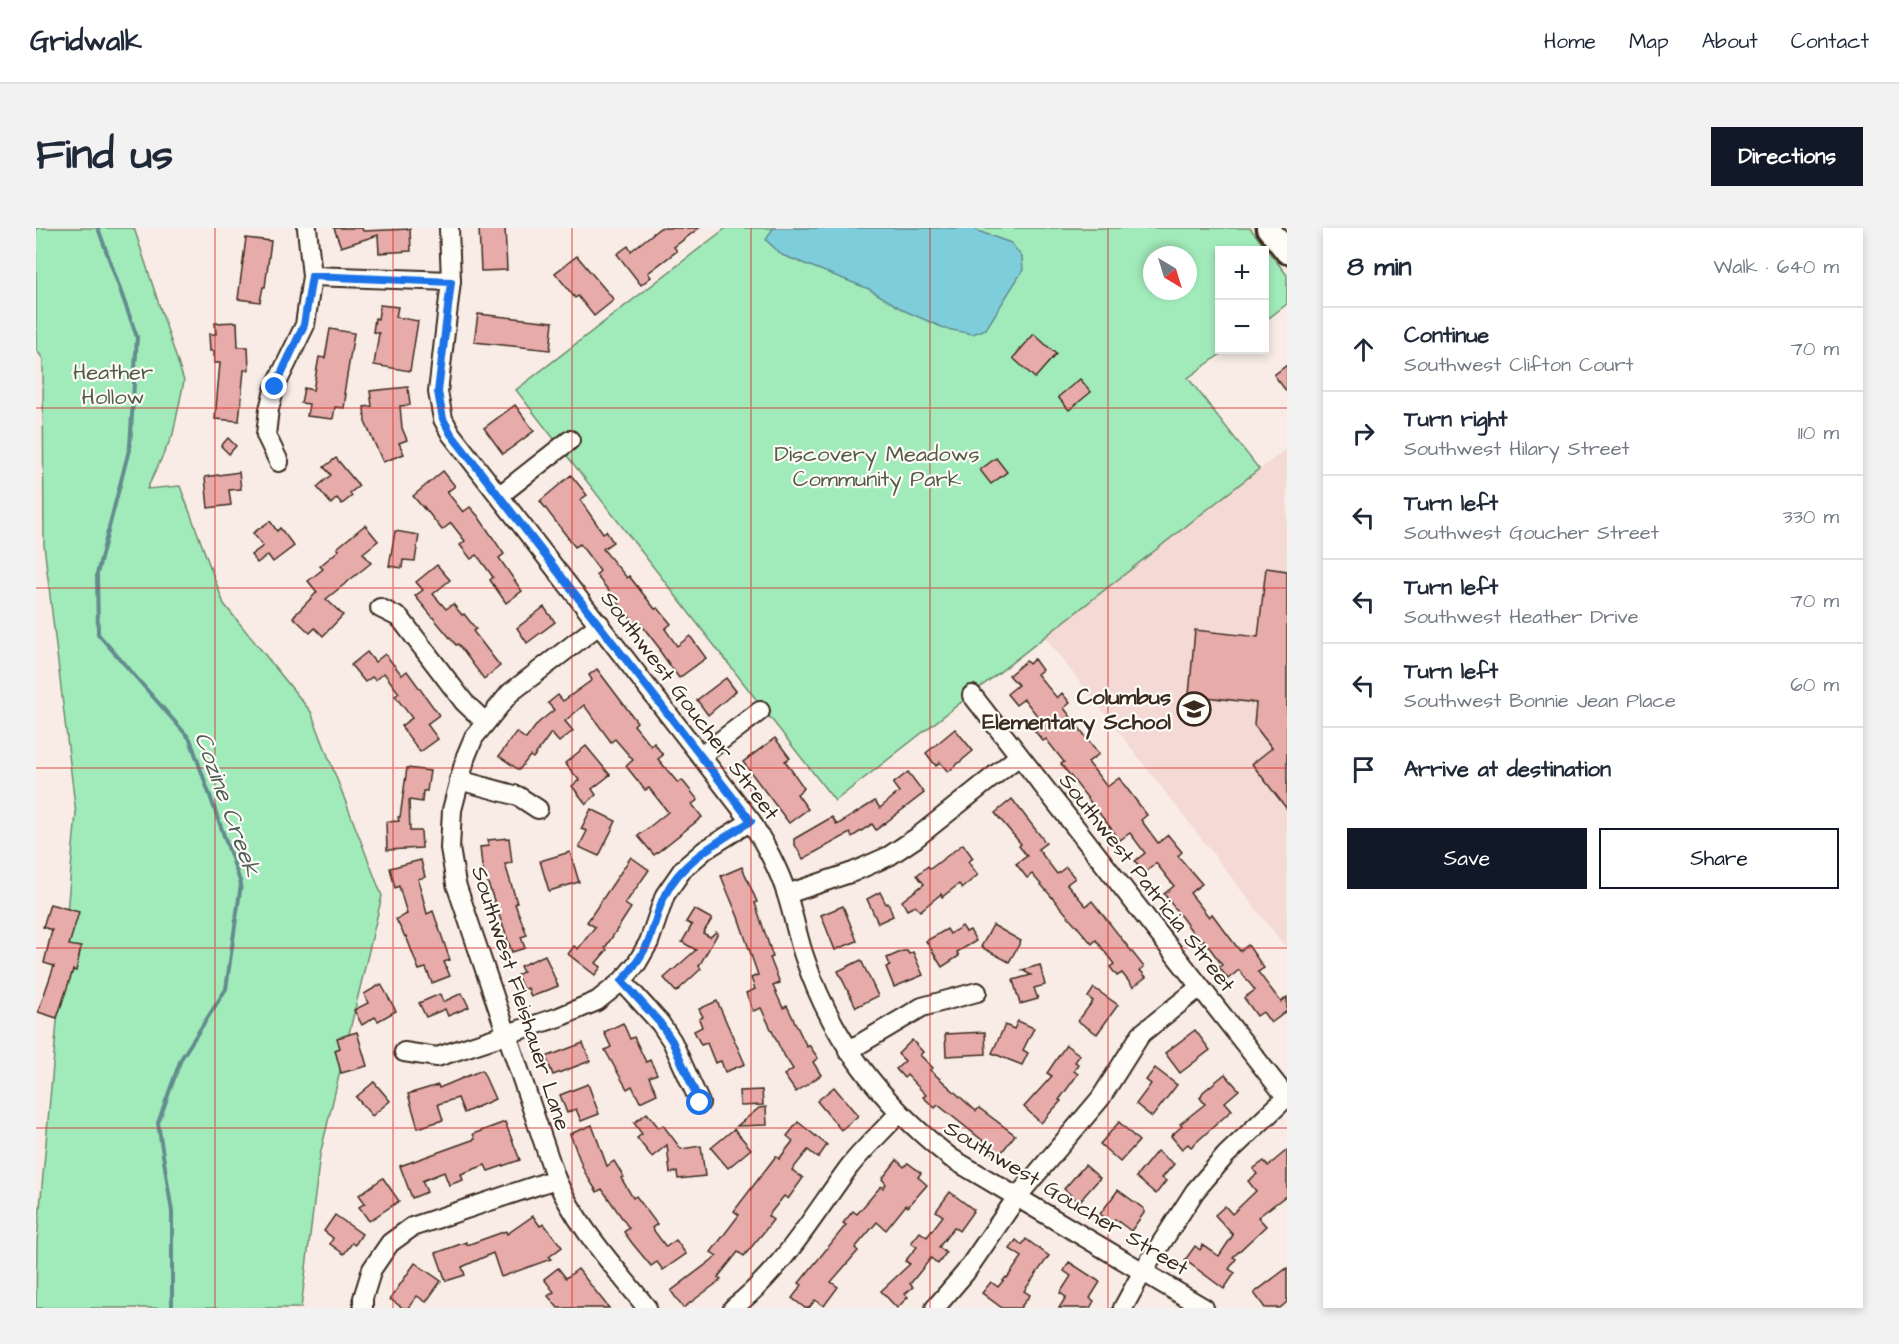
<!DOCTYPE html>
<html lang="en">
<head>
<meta charset="utf-8">
<style>
  body { margin:0; font-family:"Architects Daughter",sans-serif; background:#f2f2f3; color:#1f2937 }
  .controls { position:absolute; right:18px; top:18px; display:grid; overflow:hidden; border-radius:0px; box-shadow:0 3px 9px #0003 }
  .controls button { width:54px; height:54px; display:grid; place-items:center; padding:0; border:0; border-bottom:2px solid #e0e1e3; background:#fff; color:#1f2937; font:30px sans-serif }
  .compass { position:absolute; left:1107px; top:18px; width:54px; height:54px; border-radius:50%; background:#fff; box-shadow:0 3px 9px #0003; rotate:142deg }
  .stop { position:absolute; width:18px; height:18px; margin:-14px; border:4px solid #1a73e8; border-radius:50%; background:#fff }
  .stop.end { background:#1a73e8; border-color:#fff; box-shadow:0 2px 6px #0008 }
  .list { margin:0; padding:0; list-style:none }
  h2 { display:flex; justify-content:space-between; align-items:center; height:78px; margin:0; padding:0 24px; font-size:26px }
  h2 small { font-size:20px; font-weight:400; color:#747a83 }
  .list li { display:grid; grid-template-columns:39px 1fr auto; gap:18px; align-items:center; box-sizing:border-box; height:84px; padding:0 24px; border-top:2px solid #e0e1e3 }
  .list b { display:block; font-size:22px; white-space:nowrap }
  .list p { margin:0; font-size:20px; white-space:nowrap; color:#747a83 }
  .list em { font-size:20px; font-style:normal; color:#747a83 }
  .actions { display:flex; gap:12px; padding:18px 24px }
  .actions a { flex:1; padding:14px 0; border:2px solid #111827; border-radius:0px; text-align:center; font-size:21px; color:#111827 }
  .actions .main { background:#111827; color:#fff }
  .icon { flex:none; width:33px; height:33px; fill:none; stroke:currentColor; stroke-width:2; stroke-linecap:round; stroke-linejoin:round }
  .map { position:relative; flex:none; width:1251px; height:1080px; overflow:hidden; border-radius:0px }
  header { display:flex; align-items:center; gap:36px; box-sizing:border-box; height:84px; padding:0 30px; background:#fff; border-bottom:2px solid #e0e1e3 }
  header strong { font-size:28px }
  nav { display:flex; gap:33px; margin-inline-start:auto; font-size:21px }
  .intro { display:flex; align-items:center; justify-content:space-between; box-sizing:border-box; height:144px; padding:0 36px }
  h1 { margin:0; font-size:42px }
  .button { padding:15px 27px; border-radius:0px; background:#111827; color:#fff; font-size:21px; font-weight:700 }
  main { display:flex; gap:36px; padding:0 36px }
  aside { flex:1; background:#fff; border-radius:0px; box-shadow:0 3px 9px #0003 }
  .map>svg:first-child { display:block }
</style>
</head>
<body>
<header>
<strong>Gridwalk</strong>
<nav><a>Home</a><a>Map</a><a>About</a><a>Contact</a></nav>
</header>
<div class="intro"><h1>Find us</h1><a class="button">Directions</a></div>
<main>
<div class="map">
<svg width="1251" height="1080" viewBox="0 0 1251 1080">
  <rect width="100%" height="100%" fill="#f9ece7"/>
  <filter id="ink" filterUnits="userSpaceOnUse"><feTurbulence type="fractalNoise" baseFrequency=".0167" numOctaves="2"/><feDisplacementMap in="SourceGraphic" scale="12" xChannelSelector="R" yChannelSelector="G"/><feConvolveMatrix kernelMatrix="1 2 1 2 8 2 1 2 1" color-interpolation-filters="sRGB"/></filter>
  <g filter="url(#ink)">
    <polygon fill="#f4d9d4" points="1251,220 1251,721 1009,409"/>
    <g fill="#a1ebba" stroke="#6e8a6c" stroke-width="1.5" fill-rule="evenodd">
      <polygon points="0,0 98,0 148,153 137,206 111,261 144,258 188,376 275,484 346,668 284,927 265,1080 0,1080 1,1013 40,586 8,317 7,131 0,121"/>
      <path d="M690 0H1214L1251 47V76L1229 93 1228 22H1184V122H1190L1152 150 1223 241 799 573 480 162ZM1116 27H1152V63H1116Z"/>
    </g>
    <polygon fill="#7ecddb" stroke="#638c8f" stroke-width="1.5" points="737,0 938,0 942,3 975,15 986,29 987,42 950,101 937,106 910,101 869,83 833,61 746,27 730,12"/>
    <g fill="none" stroke-linecap="round" stroke-linejoin="round">
      <polyline stroke="#638c8f" stroke-width="4" points="62,0 101,109 94,218 61,346 62,406 154,511 205,656 190,761 145,831 122,895 136,984 136,1080"/>
    </g>
    <g fill="#e7aca9" stroke="#3b2a1e" stroke-width="1.5">
      <polygon points="298,0 326,0 327,3 374,1 375,23 343,25 342,7 305,19"/>
      <polygon points="443,0 469,0 471,42 445,43"/>
      <polygon points="624,0 663,0 638,19 641,23 612,45 615,49 605,57 581,26 592,18 595,23"/>
      <polygon points="210,10 235,13 229,59 227,59 224,74 202,71"/>
      <polygon points="541,28 578,72 558,88 542,68 539,70 519,45"/>
      <polygon points="344,77 362,79 360,89 382,93 374,143 338,137 343,105 337,104 339,90 342,91"/>
      <polygon points="442,86 517,94 514,122 438,114"/>
      <polygon points="201,94 202,119 212,119 213,142 208,142 203,193 179,191 184,135 178,135 178,123 174,123 173,106 180,106 179,95"/>
      <polygon points="294,101 318,105 308,166 310,166 308,180 299,179 297,191 271,188 273,176 265,175 268,160 277,162 283,129 289,130"/>
      <polygon points="998,106 1020,126 999,150 977,130"/>
      <polygon points="1251,137 1251,164 1238,147"/>
      <polygon points="1044,151 1055,164 1033,182 1022,169"/>
      <polygon points="372,159 374,177 364,178 366,200 371,212 363,215 368,226 347,234 329,194 328,179 336,178 334,163"/>
      <polygon points="479,177 498,203 467,226 448,200"/>
      <polygon points="192,210 200,218 193,226 185,218"/>
      <polygon points="300,230 323,258 314,265 316,268 306,276 301,270 295,276 281,259 295,247 288,239"/>
      <polygon points="960,230 971,244 955,256 944,242"/>
      <polygon points="407,243 419,258 411,264 427,284 434,279 442,288 468,326 463,330 486,363 470,375 454,352 457,349 441,327 435,331 424,317 429,313 415,295 406,302 388,279 388,281 377,268"/>
      <polygon points="203,244 205,261 193,262 195,277 172,280 169,249"/>
      <polygon points="535,247 551,267 544,272 567,305 570,303 577,314 567,321 591,350 593,348 619,381 622,380 635,396 629,401 641,418 654,408 670,430 643,450 623,422 624,421 604,395 601,398 560,347 564,343 544,316 539,319 504,273"/>
      <polygon points="234,293 241,303 244,300 258,318 237,334 232,327 221,335 215,327 227,318 217,305"/>
      <polygon points="329,297 342,313 327,325 335,335 290,371 307,387 287,408 279,400 274,405 257,389 281,364 272,353 287,341 284,338 303,322 301,320"/>
      <polygon points="359,303 383,307 379,333 367,332 366,340 353,338"/>
      <polygon points="401,337 414,352 397,366 410,381 417,376 426,387 428,386 440,401 437,403 464,438 448,451 422,416 420,417 379,368 387,362 380,354"/>
      <polygon points="1230,340 1251,343 1251,581 1216,536 1236,520 1218,497 1220,475 1153,467 1159,402 1222,409"/>
      <polygon points="508,379 519,394 491,415 481,400"/>
      <polygon points="331,424 339,434 349,426 366,447 371,443 403,487 391,496 402,511 384,524 365,498 376,490 359,468 363,465 348,445 339,452 336,449 329,454 315,437"/>
      <polygon points="998,431 1006,442 1001,446 1021,470 1026,465 1034,475 1028,480 1063,526 1052,534 1071,559 1083,550 1111,587 1105,592 1122,615 1132,607 1146,624 1142,628 1166,656 1154,665 1173,689 1176,686 1204,723 1212,717 1228,740 1222,744 1245,774 1251,769 1251,783 1235,795 1227,784 1221,788 1208,770 1219,762 1203,742 1192,751 1183,739 1186,737 1168,712 1164,714 1128,666 1138,658 1120,635 1109,645 1099,633 1109,625 1094,605 1084,612 1025,536 1028,534 1010,511 1007,513 998,502 1007,495 988,471 980,477 971,466 982,457 973,447 990,433 993,436"/>
      <polygon points="561,441 601,494 598,497 615,518 618,515 627,527 622,531 642,555 646,552 662,572 656,576 666,589 618,627 602,608 632,584 613,560 609,562 590,538 597,532 579,511 575,514 548,477 529,493 537,503 523,514 515,505 497,530 494,528 483,542 463,528 480,504 490,511 502,495 518,482 512,475 522,467 527,473 556,452 553,447"/>
      <polygon points="690,450 700,463 672,487 661,472"/>
      <polygon points="919,501 937,523 912,544 904,534 900,538 890,525"/>
      <polygon points="739,510 754,530 749,533 768,560 761,566 772,581 753,595 707,534"/>
      <polygon points="550,518 574,547 556,561 560,567 550,576 536,558 543,552 529,535"/>
      <polygon points="371,540 394,543 391,563 387,563 386,574 373,572 374,603 385,603 386,620 351,622 350,594 363,593 362,589 364,589"/>
      <polygon points="872,544 888,565 840,602 836,596 816,609 814,605 767,631 758,615 758,611 796,589 801,597 839,573 844,580 863,564 857,556"/>
      <polygon points="976,571 1010,615 1002,621 1021,646 1030,639 1039,650 1031,656 1050,678 1056,673 1108,739 1104,742 1110,749 1097,759 1086,745 1081,748 1074,739 1078,736 1060,712 1056,716 996,646 991,650 980,636 991,628 983,618 985,616 959,585"/>
      <polygon points="555,581 580,593 563,628 543,619 551,603 545,601"/>
      <polygon points="473,610 476,635 469,636 481,675 479,676 491,707 485,709 489,720 476,724 446,638 444,619 453,618 452,612"/>
      <polygon points="927,616 937,630 932,634 942,647 926,660 923,656 906,669 905,666 884,683 879,678 871,682 866,673 888,656 881,647 892,638 894,641"/>
      <polygon points="534,624 543,654 513,663 504,633"/>
      <polygon points="595,629 613,642 589,676 595,680 569,720 571,722 560,735 565,739 559,747 532,726 538,718 542,721 559,699 551,694"/>
      <polygon points="385,632 389,649 382,651 391,686 397,683 414,732 408,734 414,748 396,755 390,740 383,742 370,708 369,709 360,691 371,686 363,658 359,660 354,640"/>
      <polygon points="706,639 721,674 719,675 737,729 734,730 744,755 737,758 747,780 751,778 771,819 773,817 782,830 777,834 785,847 760,864 748,847 757,841 746,824 725,780 717,783 710,765 719,761 715,750 722,747 702,689 685,648"/>
      <polygon points="844,664 850,676 852,675 857,688 842,695 831,671"/>
      <polygon points="14,676 43,684 33,717 45,719 40,743 37,742 21,790 2,784 18,738 8,735 16,702 7,699"/>
      <polygon points="807,678 821,713 799,722 785,687"/>
      <polygon points="658,681 676,691 667,705 674,709 680,704 682,705 663,738 665,741 640,764 628,750 660,722 646,714 656,697 650,694"/>
      <polygon points="957,697 985,713 973,734 945,719"/>
      <polygon points="926,698 930,704 934,702 940,713 921,724 923,728 906,739 890,713 911,701 914,706"/>
      <polygon points="867,723 871,723 873,726 877,724 887,747 858,759 850,739 854,737 851,730"/>
      <polygon points="509,727 522,758 495,769 492,760 487,762 481,747 487,744 484,738"/>
      <polygon points="825,732 842,768 820,779 802,743"/>
      <polygon points="1004,737 1009,757 998,760 1002,771 984,776 977,752 995,747 986,742"/>
      <polygon points="345,756 360,783 342,793 339,789 326,797 318,782 332,775 328,766"/>
      <polygon points="1058,760 1082,777 1061,806 1042,793 1057,773 1052,769"/>
      <polygon points="426,765 433,779 412,788 409,781 390,789 383,775 404,766 407,774"/>
      <polygon points="681,773 709,836 689,844 685,833 679,835 671,815 665,817 658,803 666,799 663,791 667,789 663,781"/>
      <polygon points="982,793 998,800 987,822 992,825 986,837 956,825 969,797 978,801"/>
      <polygon points="587,795 594,811 598,809 610,834 614,832 621,846 613,849 621,866 604,874 596,858 591,861 569,822 575,819 568,804"/>
      <polygon points="1159,802 1174,822 1144,845 1129,825"/>
      <polygon points="321,804 331,838 305,845 299,822 304,820 301,810"/>
      <polygon points="949,804 950,826 910,828 909,806"/>
      <polygon points="876,812 887,824 884,827 897,840 894,842 940,883 943,880 979,907 962,929 949,919 951,916 902,877 899,880 887,869 890,867 871,847 868,850 860,841 869,833 862,826"/>
      <polygon points="547,815 554,833 517,847 510,829"/>
      <polygon points="1030,817 1044,827 1039,834 1042,836 1038,843 1042,846 1023,872 1025,873 1005,895 988,879 1016,848 1011,845"/>
      <polygon points="1119,840 1141,857 1116,889 1100,876 1115,856 1110,852"/>
      <polygon points="446,842 459,871 428,885 422,870 402,876 407,892 382,900 372,866 402,857 403,860"/>
      <polygon points="1189,846 1203,862 1189,874 1196,882 1155,919 1152,916 1146,921 1135,908 1146,898 1144,896 1169,876 1164,870 1167,864"/>
      <polygon points="338,854 354,873 336,888 320,869"/>
      <polygon points="552,856 563,886 545,893 540,881 531,885 524,867"/>
      <polygon points="798,859 822,888 805,902 781,873"/>
      <polygon points="726,862 727,877 704,878 703,863"/>
      <polygon points="730,879 731,897 701,898 723,880"/>
      <polygon points="611,885 623,900 627,897 645,921 665,918 669,948 642,951 641,944 634,945 631,917 616,929 601,910 606,906 598,895"/>
      <polygon points="469,894 484,932 452,943 449,937 425,946 427,952 413,957 408,944 386,953 391,964 376,970 364,938 439,911 437,906"/>
      <polygon points="762,894 791,917 782,930 772,922 756,942 767,950 752,971 748,968 732,988 737,992 727,1005 708,1028 702,1024 682,1049 685,1052 647,1080 635,1063 681,1028 675,1024 703,987 698,983 740,928 743,931 757,913 751,908"/>
      <polygon points="1083,894 1103,913 1084,934 1064,916"/>
      <polygon points="556,897 571,938 578,933 588,949 585,950 597,970 600,968 621,996 616,1000 630,1019 640,1012 650,1026 627,1042 621,1034 615,1038 596,1015 588,1004 593,1000 566,961 561,964 548,943 534,906"/>
      <polygon points="698,901 715,921 692,940 675,920"/>
      <polygon points="1251,922 1251,967 1222,989 1230,998 1197,1029 1200,1031 1193,1041 1199,1045 1188,1061 1149,1032 1159,1018 1164,1022 1167,1017 1183,1028 1197,1007 1179,987 1189,978 1196,986 1220,963 1212,953 1221,946 1217,941 1228,933 1232,938"/>
      <polygon points="1121,923 1138,936 1126,950 1130,953 1120,966 1100,949"/>
      <polygon points="861,932 868,939 872,935 885,945 882,949 891,957 872,979 870,977 850,1002 841,994 819,1020 822,1023 795,1054 802,1059 788,1078 779,1072 773,1080 769,1080 756,1070 766,1057 763,1055 810,997 807,995 817,983 821,986 845,958 847,960 850,956 846,951"/>
      <polygon points="1049,937 1064,950 1043,974 1028,961"/>
      <polygon points="347,950 363,973 333,993 323,979 329,975 323,967"/>
      <polygon points="1082,962 1108,981 1108,985 1095,1003 1079,991 1076,995 1064,986"/>
      <polygon points="914,964 938,982 923,1003 918,999 903,1019 910,1025 902,1036 895,1030 874,1056 877,1059 869,1066 872,1069 861,1080 845,1063 874,1036 869,1033 881,1019 875,1015 884,1004 891,1009 907,988 900,983"/>
      <polygon points="299,987 326,1006 319,1017 316,1015 308,1026 294,1016 297,1010 288,1003"/>
      <polygon points="497,988 504,998 508,996 526,1019 513,1029 515,1031 465,1049 457,1025 426,1039 429,1047 410,1053 400,1025 430,1014 431,1017 470,1003 471,1006"/>
      <polygon points="990,1011 1013,1028 988,1063 994,1067 984,1080 966,1080 946,1065 955,1054 962,1059 970,1049 971,1050 986,1029 974,1021 980,1012 986,1017"/>
      <polygon points="1033,1034 1064,1054 1054,1070 1058,1073 1054,1080 1023,1080 1030,1069 1024,1065 1035,1048 1028,1043"/>
      <polygon points="379,1035 405,1053 390,1074 381,1068 372,1080 367,1080 354,1071"/>
      <polygon points="522,1040 530,1050 542,1041 573,1080 522,1080 512,1068 518,1064 508,1051"/>
      <polygon points="1251,1040 1251,1074 1244,1080 1229,1080 1218,1065"/>
    </g>
    <g fill="none" stroke-linecap="round" stroke-linejoin="round">
      <defs>
        <g id="minor">
          <path d="M413 0 415 53 402 164 407 191 415 206 715 593C729 617 743 641 751 667 757 686 761 706 767 725 795 811 844 874 915 930L1168 1080"/>
          <polyline points="276,48 415,53"/>
          <polyline points="243,234 230,207 233,181 239,159 269,97 276,48 271,0"/>
          <polyline points="464,267 534,212"/>
          <polyline points="344,380 364,390 428,474 449,494"/>
          <path d="M564 396 474 465 438 509 430 528 416 582 414 620 420 656 520 951C541 999 579 1039 611 1080"/>
          <polyline points="936,467 1251,870"/>
          <polyline points="666,527 724,483"/>
          <polyline points="423,552 482,568 502,581"/>
          <polyline points="751,666 817,644 853,628 880,610 983,528"/>
          <polyline points="586,753 624,795 636,813 664,875"/>
          <polyline points="812,823 886,779 941,764"/>
          <polyline points="368,824 401,829 523,789 561,773 586,753 601,735 613,714 629,667 647,641 669,622 715,593"/>
          <polyline points="327,1080 327,1070 336,1041 354,1015 376,999 520,951"/>
          <path d="M697 1080C746 1042 777 988 813 939 828 920 847 903 863 885"/>
          <polyline points="899,1080 929,1045 981,969 1064,871 1105,806 1164,759"/>
          <polyline points="1087,1080 1106,1045 1159,963 1190,927 1251,869"/>
        </g>
        <polyline id="major" points="1232,0 1251,24"/>
      </defs>
      <use href="#minor" stroke="#3b2a1e" stroke-width="22"/>
      <use href="#major" stroke="#3b2a1e" stroke-width="27"/>
      <use href="#minor" stroke="#fdfcf7" stroke-width="18"/>
      <use href="#major" stroke="#fdfcf7" stroke-width="22"/>
    </g>
  </g>
  <g fill="none" stroke-linecap="round" stroke-linejoin="round" filter="url(#ink)">
    <path stroke="#1a73e8" stroke-width="8" d="M239 159 268 97 276 48 415 54 402 164 407 191 415 206 715 593C684 613 646 632 629 667 622 680 619 696 614 710 608 726 597 740 586 753L624 795 636 813 664 875"/>
  </g>
  <path fill="none" stroke="#d62828" stroke-width="1.5" stroke-opacity="0.55" d="M179 0V1080M357 0V1080M536 0V1080M715 0V1080M894 0V1080M1072 0V1080M0 180H1251M0 360H1251M0 540H1251M0 720H1251M0 900H1251"/>
  <defs>
    <symbol id="school-ring" viewBox="-11 -11 22 22"><circle r="9.5" fill="#fdfcf7" stroke="#3b2a1e" stroke-width="1.5"/><path d="M0-5L7-2L0 1L-7-2ZM-4 1L0 2.5L4 1V4Q0 6-4 4Z" fill="#3b2a1e"/></symbol>
  </defs>
  <g fill-rule="evenodd">
    <use href="#school-ring" x="1139" y="462" width="38" height="38"/>
  </g>
  <g text-anchor="middle" stroke-width="4.5" stroke-linejoin="round" paint-order="stroke">
    <g font-size="22" fill="#545a45" stroke="#fdfcf7">
      <text x="77" y="151">Heather<tspan x="77" dy="25">Hollow</tspan></text>
      <text x="841" y="233">Discovery Meadows<tspan x="841" dy="25">Community Park</tspan></text>
    </g>
    <g font-size="22" font-weight="bold" fill="#3b2a1e" stroke="#fdfcf7" text-anchor="end">
      <text x="1135" y="476">Columbus<tspan x="1135" dy="25">Elementary School</tspan></text>
    </g>
    <g font-size="22" fill="#3b2a1e" stroke="#fdfcf7">
      <text transform="translate(655 477) rotate(53)" y="8">Southwest Goucher Street</text>
      <text transform="translate(1112 654) rotate(52)" y="8">Southwest Patricia Street</text>
      <text transform="translate(486 770) rotate(72)" y="8">Southwest Fleishauer Lane</text>
      <text transform="translate(1031 969) rotate(31)" y="8">Southwest Goucher Street</text>
    </g>
    <g font-size="24" font-style="italic" fill="#4f5b57" stroke="#fdfcf7">
      <text transform="translate(192 576) rotate(70)" y="8">Cozine Creek</text>
    </g>
  </g>
</svg>
<div class="controls">
<button>+</button>
<button>−</button>
</div>
<svg class="compass" viewBox="-18 -18 36 36"><path d="M0-13l5 13h-10z" fill="#e53935"/><path d="M0 13l5-13h-10z" fill="#747a83"/></svg>
<div class="stop" style="left:664px;top:875px"></div>
<div class="stop end" style="left:239px;top:159px"></div>
</div>
<aside>
<h2>8 min<small>Walk · 640 m</small></h2>
<ul class="list">
<li><svg class="icon" aria-label="ahead" viewBox="0 0 24 24"><path d="M12 20V5M6 11l6-6 6 6"/></svg><div><b>Continue</b><p>Southwest Clifton Court</p></div><em>70 m</em></li>
<li><svg class="icon" aria-label="right" viewBox="0 0 24 24"><path d="M7 20v-9h11M14 6l5 5-5 5"/></svg><div><b>Turn right</b><p>Southwest Hilary Street</p></div><em>110 m</em></li>
<li><svg class="icon" aria-label="left" viewBox="0 0 24 24"><path d="M17 20v-9H6M10 6l-5 5 5 5"/></svg><div><b>Turn left</b><p>Southwest Goucher Street</p></div><em>330 m</em></li>
<li><svg class="icon" aria-label="left" viewBox="0 0 24 24"><path d="M17 20v-9H6M10 6l-5 5 5 5"/></svg><div><b>Turn left</b><p>Southwest Heather Drive</p></div><em>70 m</em></li>
<li><svg class="icon" aria-label="left" viewBox="0 0 24 24"><path d="M17 20v-9H6M10 6l-5 5 5 5"/></svg><div><b>Turn left</b><p>Southwest Bonnie Jean Place</p></div><em>60 m</em></li>
<li><svg class="icon" aria-label="arrive" viewBox="0 0 24 24"><path d="M6 21V4h12l-3 4 3 4H6"/></svg><div><b>Arrive at destination</b></div></li>
</ul>
<div class="actions"><a class="main">Save</a><a>Share</a></div>
</aside>
</main>
</body>
</html>
